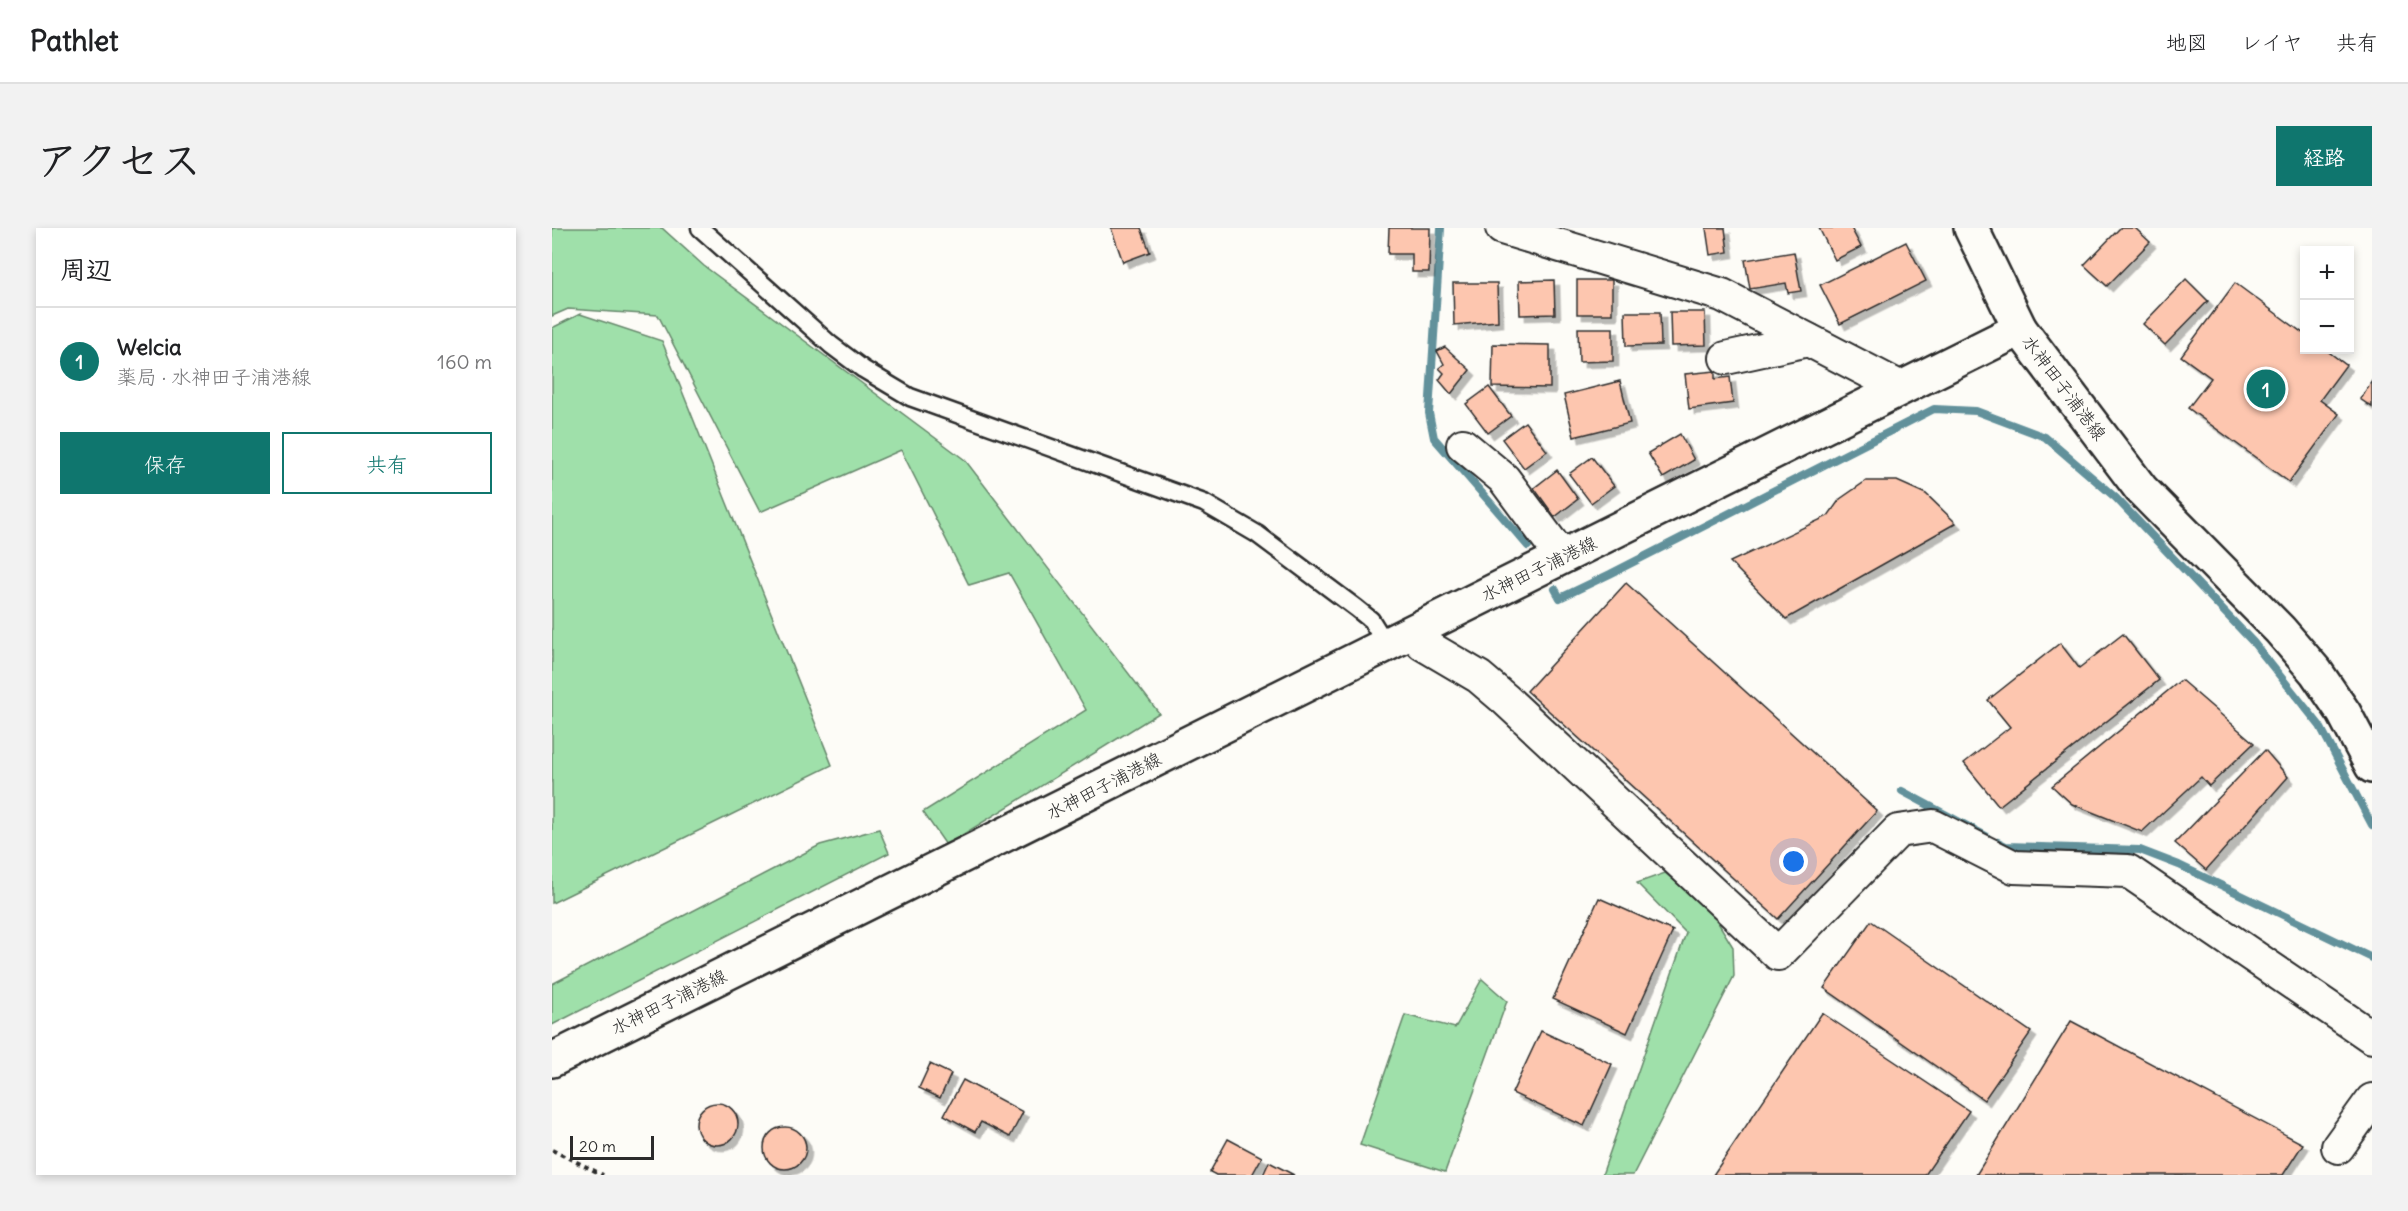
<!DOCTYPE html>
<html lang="ja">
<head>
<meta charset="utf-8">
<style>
  body { margin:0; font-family:Delius,"Klee One",sans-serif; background:#f2f2f2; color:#202124 }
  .controls { position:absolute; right:18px; top:18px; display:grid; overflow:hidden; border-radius:0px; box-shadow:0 3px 9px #0003 }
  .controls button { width:54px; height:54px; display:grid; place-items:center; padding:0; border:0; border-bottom:2px solid #e0e0e0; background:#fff; color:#202124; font:30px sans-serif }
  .scale { position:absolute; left:18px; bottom:15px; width:84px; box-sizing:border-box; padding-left:6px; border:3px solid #2b2b2b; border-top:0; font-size:16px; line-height:21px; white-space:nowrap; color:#2b2b2b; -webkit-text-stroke:4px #fdfcf7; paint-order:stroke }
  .you { position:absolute; left:1242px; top:634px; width:21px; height:21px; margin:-15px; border:4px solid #fff; border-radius:50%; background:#1a73e8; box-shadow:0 0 0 9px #1a73e833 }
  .badge { display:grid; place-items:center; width:39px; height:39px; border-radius:50%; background:#0f766e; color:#fff; font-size:20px; font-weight:700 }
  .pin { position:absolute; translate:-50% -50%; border:3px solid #fff; box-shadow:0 2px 6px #0006 }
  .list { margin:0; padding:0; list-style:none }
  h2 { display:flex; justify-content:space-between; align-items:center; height:78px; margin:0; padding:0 24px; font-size:26px }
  h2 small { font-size:20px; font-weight:400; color:#757577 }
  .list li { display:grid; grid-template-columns:39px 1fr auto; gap:18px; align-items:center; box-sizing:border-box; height:108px; padding:0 24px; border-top:2px solid #e0e0e0 }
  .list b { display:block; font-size:22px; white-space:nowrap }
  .list p { margin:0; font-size:20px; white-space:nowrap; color:#757577 }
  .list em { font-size:20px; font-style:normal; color:#757577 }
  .actions { display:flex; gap:12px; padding:18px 24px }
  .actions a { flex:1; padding:14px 0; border:2px solid #0f766e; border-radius:0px; text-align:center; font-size:21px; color:#0f766e }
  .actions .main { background:#0f766e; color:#fff }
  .map { position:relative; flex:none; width:1820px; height:947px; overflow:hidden; border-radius:0px }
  header { display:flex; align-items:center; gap:36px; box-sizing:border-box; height:84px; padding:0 30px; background:#fff; border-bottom:2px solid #e0e0e0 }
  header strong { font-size:28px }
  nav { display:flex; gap:33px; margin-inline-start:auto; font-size:21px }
  .intro { display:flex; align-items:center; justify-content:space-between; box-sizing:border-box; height:144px; padding:0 36px }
  h1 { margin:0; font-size:42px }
  .button { padding:15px 27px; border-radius:0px; background:#0f766e; color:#fff; font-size:21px; font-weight:700 }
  main { display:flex; gap:36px; padding:0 36px }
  aside { flex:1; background:#fff; border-radius:0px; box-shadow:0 3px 9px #0003 }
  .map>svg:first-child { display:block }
</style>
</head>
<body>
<header>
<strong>Pathlet</strong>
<nav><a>地図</a><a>レイヤ</a><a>共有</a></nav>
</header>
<div class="intro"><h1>アクセス</h1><a class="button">経路</a></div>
<main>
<aside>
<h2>周辺<small></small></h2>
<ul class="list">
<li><span class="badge">1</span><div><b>Welcia</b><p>薬局 · 水神田子浦港線</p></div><em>160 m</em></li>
</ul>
<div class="actions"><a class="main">保存</a><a>共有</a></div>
</aside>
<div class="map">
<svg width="1820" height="947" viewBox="0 0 1820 947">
  <defs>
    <filter id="shadow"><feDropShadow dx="5.5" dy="5.5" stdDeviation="0" flood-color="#0004"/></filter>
  </defs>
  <rect width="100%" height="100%" fill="#fdfcf7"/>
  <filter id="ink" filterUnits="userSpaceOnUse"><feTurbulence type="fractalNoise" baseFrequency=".0167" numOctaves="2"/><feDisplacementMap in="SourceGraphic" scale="12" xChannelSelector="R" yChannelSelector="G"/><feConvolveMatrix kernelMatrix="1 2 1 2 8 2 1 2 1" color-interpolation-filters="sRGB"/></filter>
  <g filter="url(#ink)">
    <g fill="#9fe0aa" stroke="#65866a" stroke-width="1.5">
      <polygon points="0,0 110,0 152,38 413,232 607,485 394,617 371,584 534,482 457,345 417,357 349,222 208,284 106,87 16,81 0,88"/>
      <polygon points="28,86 110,113 280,537 0,675 0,100"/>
      <polygon points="327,601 337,625 0,797 0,756 268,617"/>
      <polygon points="1113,645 1159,683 1181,719 1182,748 1081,947 1050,947 1134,705 1085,655"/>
      <polygon points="930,751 955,773 893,944 808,917 853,787 903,800"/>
    </g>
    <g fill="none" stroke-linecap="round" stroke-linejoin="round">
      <g stroke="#62919b" stroke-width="8">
        <polyline points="889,0 877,185 882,210 976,318"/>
        <polyline points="1003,361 1008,370 1058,346 1382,181 1424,183 1493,209 1564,270 1701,414 1768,498 1820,597"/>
        <polyline points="1350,563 1434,608"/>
        <polyline points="1446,614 1454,618 1588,622 1627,637 1820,730"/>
      </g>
    </g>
    <g fill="#fdc6af" stroke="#2b2b2b" stroke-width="1.5" filter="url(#shadow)">
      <polygon points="559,0 589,0 598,24 571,34"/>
      <polygon points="837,0 878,0 877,44 860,44 860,26 836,26"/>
      <polygon points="1154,0 1173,0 1176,24 1158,27"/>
      <polygon points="1267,0 1299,0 1309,19 1283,32"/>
      <polygon points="1568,0 1583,0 1598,14 1555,58 1532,37"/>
      <polygon points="1354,14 1374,53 1288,96 1268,57"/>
      <polygon points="1242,24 1249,63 1236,65 1234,55 1198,61 1193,32"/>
      <polygon points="1634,51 1656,73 1613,117 1591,96"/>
      <polygon points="1002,52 1003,86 968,87 967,53"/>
      <rect x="1025" y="52" width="35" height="34"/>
      <polygon points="901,55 945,55 946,93 902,97"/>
      <polygon points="1683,55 1752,106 1752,122 1774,122 1794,137 1768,172 1787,186 1737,254 1636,180 1659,150 1629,128"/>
      <polygon points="1073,84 1108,84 1109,117 1074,118"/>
      <polygon points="1118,84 1153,84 1154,117 1119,118"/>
      <polygon points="1026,100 1061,100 1061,133 1027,134"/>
      <polygon points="941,116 998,117 998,160 940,159"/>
      <polygon points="893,119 918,142 899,166 887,152 892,145 887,140 892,136 885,123"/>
      <polygon points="1163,143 1163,151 1178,149 1181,175 1137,181 1133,146"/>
      <polygon points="1068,153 1078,195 1022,209 1012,167"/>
      <polygon points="1820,153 1820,179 1808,171"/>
      <polygon points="937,159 959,188 936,205 914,176"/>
      <polygon points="973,194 995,223 972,240 950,211"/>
      <polygon points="1128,206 1142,232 1111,250 1096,225"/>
      <polygon points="1040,229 1062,258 1039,275 1017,246"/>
      <polygon points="1005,242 1026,271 1003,289 982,260"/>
      <polygon points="1314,253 1345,253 1374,266 1404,295 1234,391 1178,334 1276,288 1288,271"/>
      <polygon points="1074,355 1325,583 1226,691 975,463"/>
      <polygon points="1571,406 1607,452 1447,578 1412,535 1458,499 1436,472 1508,415 1527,440"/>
      <polygon points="1629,452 1702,515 1657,558 1649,549 1590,604 1520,576 1500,558"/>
      <polygon points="1713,522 1736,549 1654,642 1623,615"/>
      <polygon points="1047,670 1121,703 1075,805 1001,771"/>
      <polygon points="1319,693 1479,804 1432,872 1272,760"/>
      <polygon points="1270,785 1417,883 1373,947 1161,947"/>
      <polygon points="1519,793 1751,916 1731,947 1424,947"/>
      <polygon points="989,803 1060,836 1032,898 960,865"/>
      <polygon points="378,836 399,846 388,870 367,860"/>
      <polygon points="411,852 471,884 458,909 429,894 423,904 392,887"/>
      <circle cx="165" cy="896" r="21"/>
      <circle cx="233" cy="920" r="21"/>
      <polygon points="676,911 710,929 700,947 664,947 658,944"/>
      <polygon points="717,934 742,947 711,947"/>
    </g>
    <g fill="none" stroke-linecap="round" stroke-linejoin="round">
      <defs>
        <polyline id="service" points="148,0 279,117 311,141 358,169 652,275 705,306 804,380 819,392 834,416"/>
        <g id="minor">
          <polyline points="950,0 1170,67 1347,159"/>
          <polyline points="1174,130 1256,112"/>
          <polyline points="911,217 952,251 1010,329"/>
          <polyline points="860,404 871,416 927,449 954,472 1226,726 1346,603 1381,598 1462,639 1576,643 1820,809"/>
          <polyline points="1786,919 1820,872"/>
        </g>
        <polyline id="tertiary" points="1419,0 1468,101"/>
        <polyline id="secondary" points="0,832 1468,101 1589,261 1728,402 1764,444 1792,485 1820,538"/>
      </defs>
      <use href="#service" stroke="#2b2b2b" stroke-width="21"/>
      <use href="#minor" stroke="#2b2b2b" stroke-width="36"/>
      <use href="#tertiary" stroke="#2b2b2b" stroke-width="38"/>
      <use href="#secondary" stroke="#2b2b2b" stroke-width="38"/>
      <polyline stroke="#2b2b2b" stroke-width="4" stroke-dasharray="4.5 4.5" stroke-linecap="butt" points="0,922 51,947"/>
      <use href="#service" stroke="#fdfcf7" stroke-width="16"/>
      <use href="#minor" stroke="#fdfcf7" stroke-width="32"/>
      <use href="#tertiary" stroke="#fdfcf7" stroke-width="33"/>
      <use href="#secondary" stroke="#fdfcf7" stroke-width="33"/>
    </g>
  </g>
  <g text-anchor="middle" stroke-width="4.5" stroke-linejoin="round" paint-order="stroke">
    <g font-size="18" fill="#2b2b2b" stroke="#fdfcf7">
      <text transform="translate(1512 160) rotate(53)" y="6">水神田子浦港線</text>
      <text transform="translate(987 341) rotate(-26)" y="6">水神田子浦港線</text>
      <text transform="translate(552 558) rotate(-27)" y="6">水神田子浦港線</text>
      <text transform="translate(117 774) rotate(-26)" y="6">水神田子浦港線</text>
    </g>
  </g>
</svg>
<div class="controls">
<button>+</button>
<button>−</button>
</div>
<div class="scale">20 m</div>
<div class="you"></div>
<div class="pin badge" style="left:1714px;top:161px">1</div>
</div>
</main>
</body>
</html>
